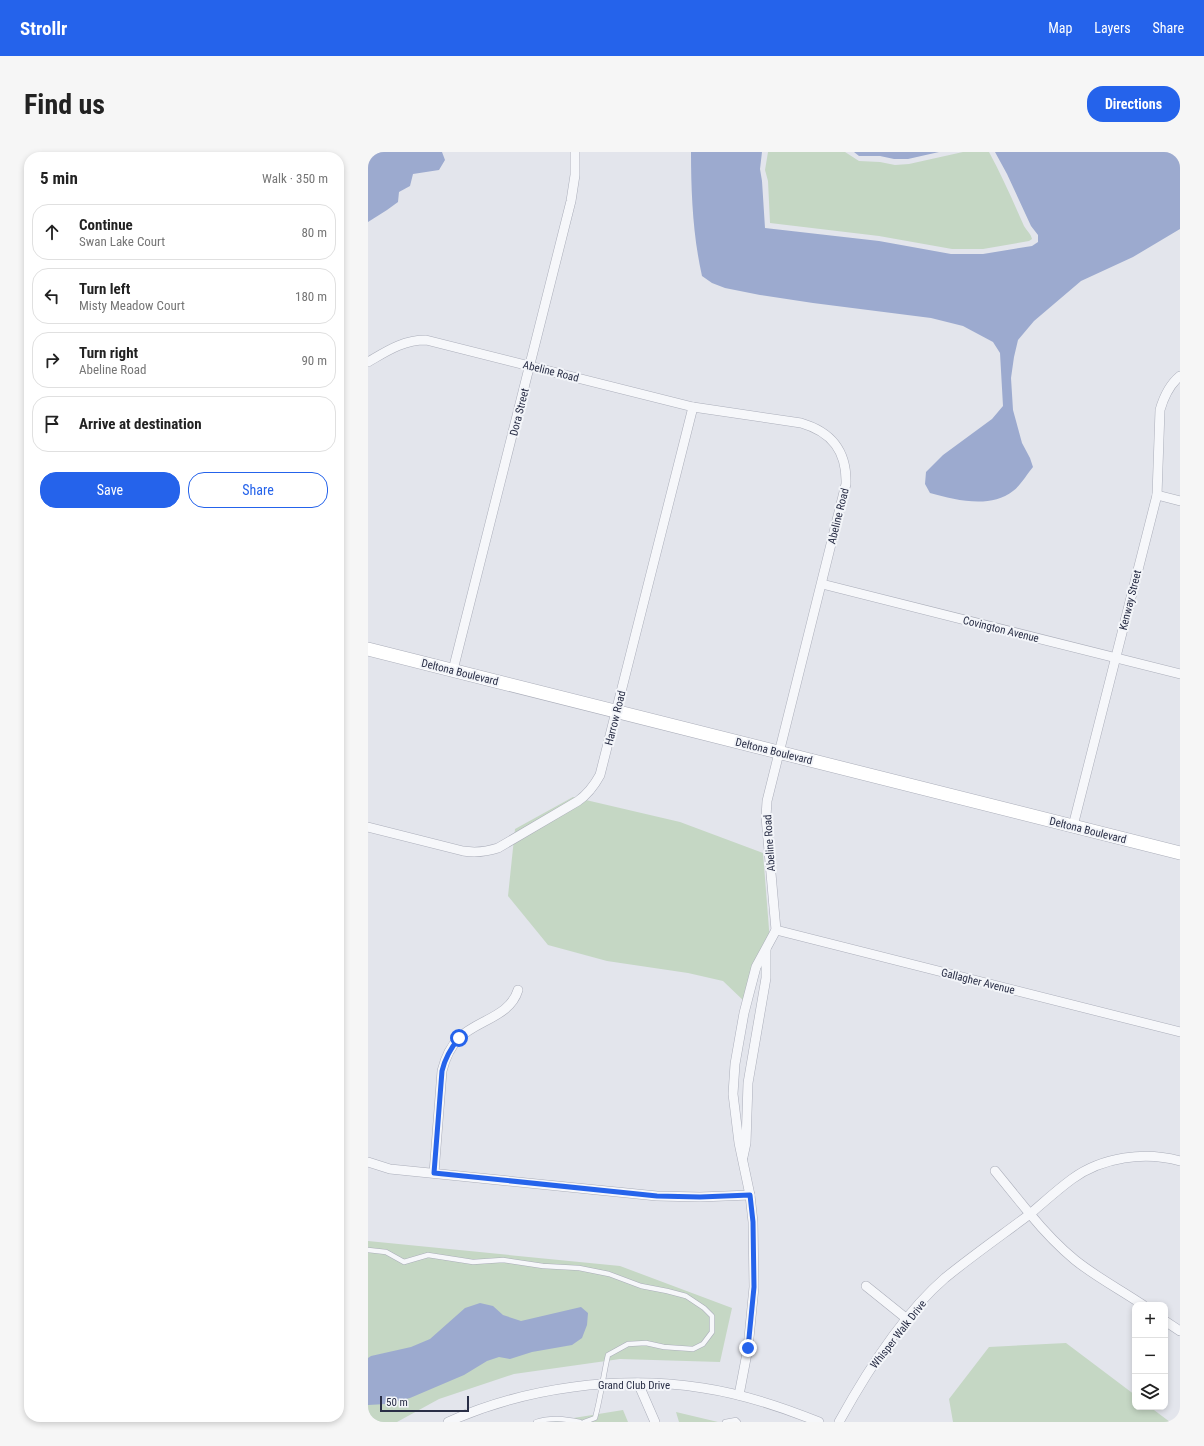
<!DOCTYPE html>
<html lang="en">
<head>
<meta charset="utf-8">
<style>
  body { margin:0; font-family:"Roboto Condensed",sans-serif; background:#f6f6f6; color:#222 }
  .controls { position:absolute; right:12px; bottom:12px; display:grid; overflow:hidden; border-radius:8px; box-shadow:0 2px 6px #0003 }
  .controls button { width:36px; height:36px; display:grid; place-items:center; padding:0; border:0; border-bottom:1px solid #e0e0e0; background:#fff; color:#222; font:20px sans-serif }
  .scale { position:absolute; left:12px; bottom:10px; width:89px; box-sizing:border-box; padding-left:4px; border:2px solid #292e46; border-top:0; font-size:11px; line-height:14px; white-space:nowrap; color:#292e46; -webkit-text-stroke:3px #f3f5f9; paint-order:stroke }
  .stop { position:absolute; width:12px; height:12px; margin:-9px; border:3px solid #2563eb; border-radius:50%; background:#fff }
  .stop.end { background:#2563eb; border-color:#fff; box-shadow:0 1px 4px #0008 }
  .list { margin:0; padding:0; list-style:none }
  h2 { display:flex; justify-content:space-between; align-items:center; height:52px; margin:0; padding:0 16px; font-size:17px }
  h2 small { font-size:13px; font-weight:400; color:#767676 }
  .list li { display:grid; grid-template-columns:26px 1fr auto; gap:12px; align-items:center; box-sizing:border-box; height:56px; margin:0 8px 8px; padding:0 8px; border:1px solid #e0e0e0; border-radius:16px }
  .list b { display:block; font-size:15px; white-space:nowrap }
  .list p { margin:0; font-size:13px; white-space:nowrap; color:#767676 }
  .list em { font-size:13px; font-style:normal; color:#767676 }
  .actions { display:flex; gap:8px; padding:12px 16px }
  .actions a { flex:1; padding:9px 0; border:1px solid #2563eb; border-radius:16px; text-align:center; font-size:14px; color:#2563eb }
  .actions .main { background:#2563eb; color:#fff }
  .icon { flex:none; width:22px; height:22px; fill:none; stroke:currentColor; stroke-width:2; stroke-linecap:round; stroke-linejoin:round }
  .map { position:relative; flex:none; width:812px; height:1270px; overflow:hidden; border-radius:16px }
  header { display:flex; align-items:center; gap:24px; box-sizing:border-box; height:56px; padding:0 20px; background:#2563eb; color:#fff }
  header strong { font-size:19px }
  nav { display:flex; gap:22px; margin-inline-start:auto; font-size:14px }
  .intro { display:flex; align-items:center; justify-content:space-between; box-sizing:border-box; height:96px; padding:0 24px }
  h1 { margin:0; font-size:28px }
  .button { padding:10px 18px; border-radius:16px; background:#2563eb; color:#fff; font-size:14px; font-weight:700 }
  main { display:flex; gap:24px; padding:0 24px }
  aside { flex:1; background:#fff; border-radius:16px; box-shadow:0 2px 6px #0003 }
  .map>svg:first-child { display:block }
</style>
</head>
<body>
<header>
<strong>Strollr</strong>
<nav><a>Map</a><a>Layers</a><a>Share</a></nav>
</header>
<div class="intro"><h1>Find us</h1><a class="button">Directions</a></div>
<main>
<aside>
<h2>5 min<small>Walk · 350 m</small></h2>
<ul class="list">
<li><svg class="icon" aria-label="ahead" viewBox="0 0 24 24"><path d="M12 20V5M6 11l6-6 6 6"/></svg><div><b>Continue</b><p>Swan Lake Court</p></div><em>80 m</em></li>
<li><svg class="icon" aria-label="left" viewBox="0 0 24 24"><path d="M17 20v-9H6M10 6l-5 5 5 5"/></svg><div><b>Turn left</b><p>Misty Meadow Court</p></div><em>180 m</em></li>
<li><svg class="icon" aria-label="right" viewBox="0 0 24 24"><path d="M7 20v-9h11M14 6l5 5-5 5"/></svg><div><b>Turn right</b><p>Abeline Road</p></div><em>90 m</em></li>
<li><svg class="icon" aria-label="arrive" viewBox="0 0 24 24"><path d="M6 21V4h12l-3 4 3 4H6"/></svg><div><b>Arrive at destination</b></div></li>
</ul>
<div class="actions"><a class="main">Save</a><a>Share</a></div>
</aside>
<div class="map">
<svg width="812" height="1270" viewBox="0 0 812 1270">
  <rect width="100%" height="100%" fill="#e3e5ec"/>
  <g fill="#c5d7c4">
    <path d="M400 0H477L491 9 512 10 527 13 541 12 595 0H621C634 24 645 49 656 74 659 79 663 82 664 87L661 89 615 97H584L511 84 402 71 400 29 397 18Z"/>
    <polygon points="205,645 312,670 395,701 402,790 378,851 355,829 320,821 239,809 180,793 140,744 147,677"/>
    <polygon points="0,1089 252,1114 364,1156 352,1210 252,1207 146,1222 71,1247 29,1270 0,1270"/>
    <polygon points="698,1191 767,1243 767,1255 782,1255 802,1270 585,1270 581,1247 621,1195"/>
    <polygon points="255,1258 260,1270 181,1270"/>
    <polygon points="308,1260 350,1270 311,1270"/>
  </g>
  <g fill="#9caacf">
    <polygon points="0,0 74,0 77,8 71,18 45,22 42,34 31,40 30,50 19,58 0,70"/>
    <path d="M323 0H394L392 17 394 29 397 76 511 89 583 102H615L664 94 670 90V83L663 74 639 22 627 0H812V77L765 105 713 129 666 169 650 188 646 205 643 226 645 258 654 291 662 306 665 315C659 322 653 333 645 339 622 357 588 348 562 341L557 332 558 320 575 303 624 267 635 254 632 201 625 190 595 174 563 166 445 151 392 143 357 136 344 131 334 124C325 84 323 41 323 0Z"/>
    <polygon points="486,0 571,0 540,7 526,7 512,4 491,4"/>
    <polygon points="112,1151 125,1154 135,1163 153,1169 213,1155 220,1161 219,1173 214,1186 204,1193 164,1200 142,1207 131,1205 119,1209 96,1223 42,1246 18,1252 0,1253 0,1206 3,1204 43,1195 62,1187 97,1156"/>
  </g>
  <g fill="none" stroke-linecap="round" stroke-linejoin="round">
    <defs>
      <g id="service">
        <path d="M0 1098 18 1100 36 1110 60 1103 105 1110 135 1108 175 1114 211 1116 241 1122 273 1134 299 1139 318 1144 336 1156 344 1164V1180L335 1192 325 1197 296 1195 278 1191 260 1192 240 1203C235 1224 233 1245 227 1266L216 1270"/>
        <path d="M168 1270C183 1265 197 1267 212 1270"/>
        <polyline points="357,1270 368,1268 370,1270"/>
      </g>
      <g id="minor">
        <path d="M0 210C19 199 35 188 58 188L325 255 433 271C464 280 479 299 478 332L399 649 398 665 408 778 388 815 376 861 367 912 365 942 371 991 382 1043 385 1070 386 1135 380 1196 371 1243"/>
        <polyline points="789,343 812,349"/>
        <polyline points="454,432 812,522"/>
        <polyline points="85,518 203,49 207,23 207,0"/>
        <path d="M705 674 789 343 792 258C796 244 801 233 812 224"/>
        <path d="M0 675 95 699C108 701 118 700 130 696L210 649C220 642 226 634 232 623L325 255"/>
        <polyline points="408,778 812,880"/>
        <polyline points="375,1005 378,991 380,931 398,826 398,798"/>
        <polyline points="0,1010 22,1017 289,1044 332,1045 382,1043"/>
        <path d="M66 1021 74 919C77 907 82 895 91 886 109 868 142 865 150 838"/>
        <polyline points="498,1134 539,1167"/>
        <path d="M775 1153C753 1138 728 1125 707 1108 690 1094 676 1079 662 1062 676 1050 689 1038 704 1027 734 1005 777 999 812 1009"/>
        <polyline points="797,1169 812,1179"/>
        <polyline points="270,1231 287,1270"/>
        <path d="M80 1270C158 1235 251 1223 335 1236 375 1242 414 1255 451 1270"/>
        <path d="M471 1270C498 1221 534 1163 577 1126 604 1104 634 1083 662 1062L627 1019"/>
      </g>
      <polyline id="secondary" points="0,497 812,701"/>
    </defs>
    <use href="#service" stroke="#abaeba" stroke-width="5.5"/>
    <use href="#minor" stroke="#abaeba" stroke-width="10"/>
    <use href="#secondary" stroke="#abaeba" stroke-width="14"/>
    <use href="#service" stroke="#f6f7fa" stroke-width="4.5"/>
    <use href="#minor" stroke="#f6f7fa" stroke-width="9"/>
    <use href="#secondary" stroke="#fff" stroke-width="13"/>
  </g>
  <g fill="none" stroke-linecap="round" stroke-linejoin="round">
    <path stroke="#2563eb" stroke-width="5" d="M91 886C82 897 77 906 74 919L66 1021 289 1044 332 1045 382 1043 385 1070 386 1135 380 1196"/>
  </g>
  <g text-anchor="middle" stroke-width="4" stroke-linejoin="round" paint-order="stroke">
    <g font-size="11" fill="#292e46" stroke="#f3f5f9">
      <text transform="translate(183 219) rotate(14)" y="4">Abeline Road</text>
      <text transform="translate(151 260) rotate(-76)" y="4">Dora Street</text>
      <text transform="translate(470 364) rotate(-76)" y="4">Abeline Road</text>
      <text transform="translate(762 448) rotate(-76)" y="4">Kenway Street</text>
      <text transform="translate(633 477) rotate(14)" y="4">Covington Avenue</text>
      <text transform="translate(92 520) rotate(14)" y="4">Deltona Boulevard</text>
      <text transform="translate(247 566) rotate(-76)" y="4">Harrow Road</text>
      <text transform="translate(406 599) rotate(14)" y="4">Deltona Boulevard</text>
      <text transform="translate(720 678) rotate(14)" y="4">Deltona Boulevard</text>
      <text transform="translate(401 691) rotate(-94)" y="4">Abeline Road</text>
      <text transform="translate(610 829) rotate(14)" y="4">Gallagher Avenue</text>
      <text transform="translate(530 1182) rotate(-52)" y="4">Whisper Walk Drive</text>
      <text x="266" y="1237">Grand Club Drive</text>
    </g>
  </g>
</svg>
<div class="controls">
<button>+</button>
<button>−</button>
<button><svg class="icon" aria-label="layers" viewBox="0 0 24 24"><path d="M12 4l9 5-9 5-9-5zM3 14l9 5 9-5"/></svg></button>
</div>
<div class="scale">50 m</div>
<div class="stop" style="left:91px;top:886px"></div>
<div class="stop end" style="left:380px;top:1196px"></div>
</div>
</main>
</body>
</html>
